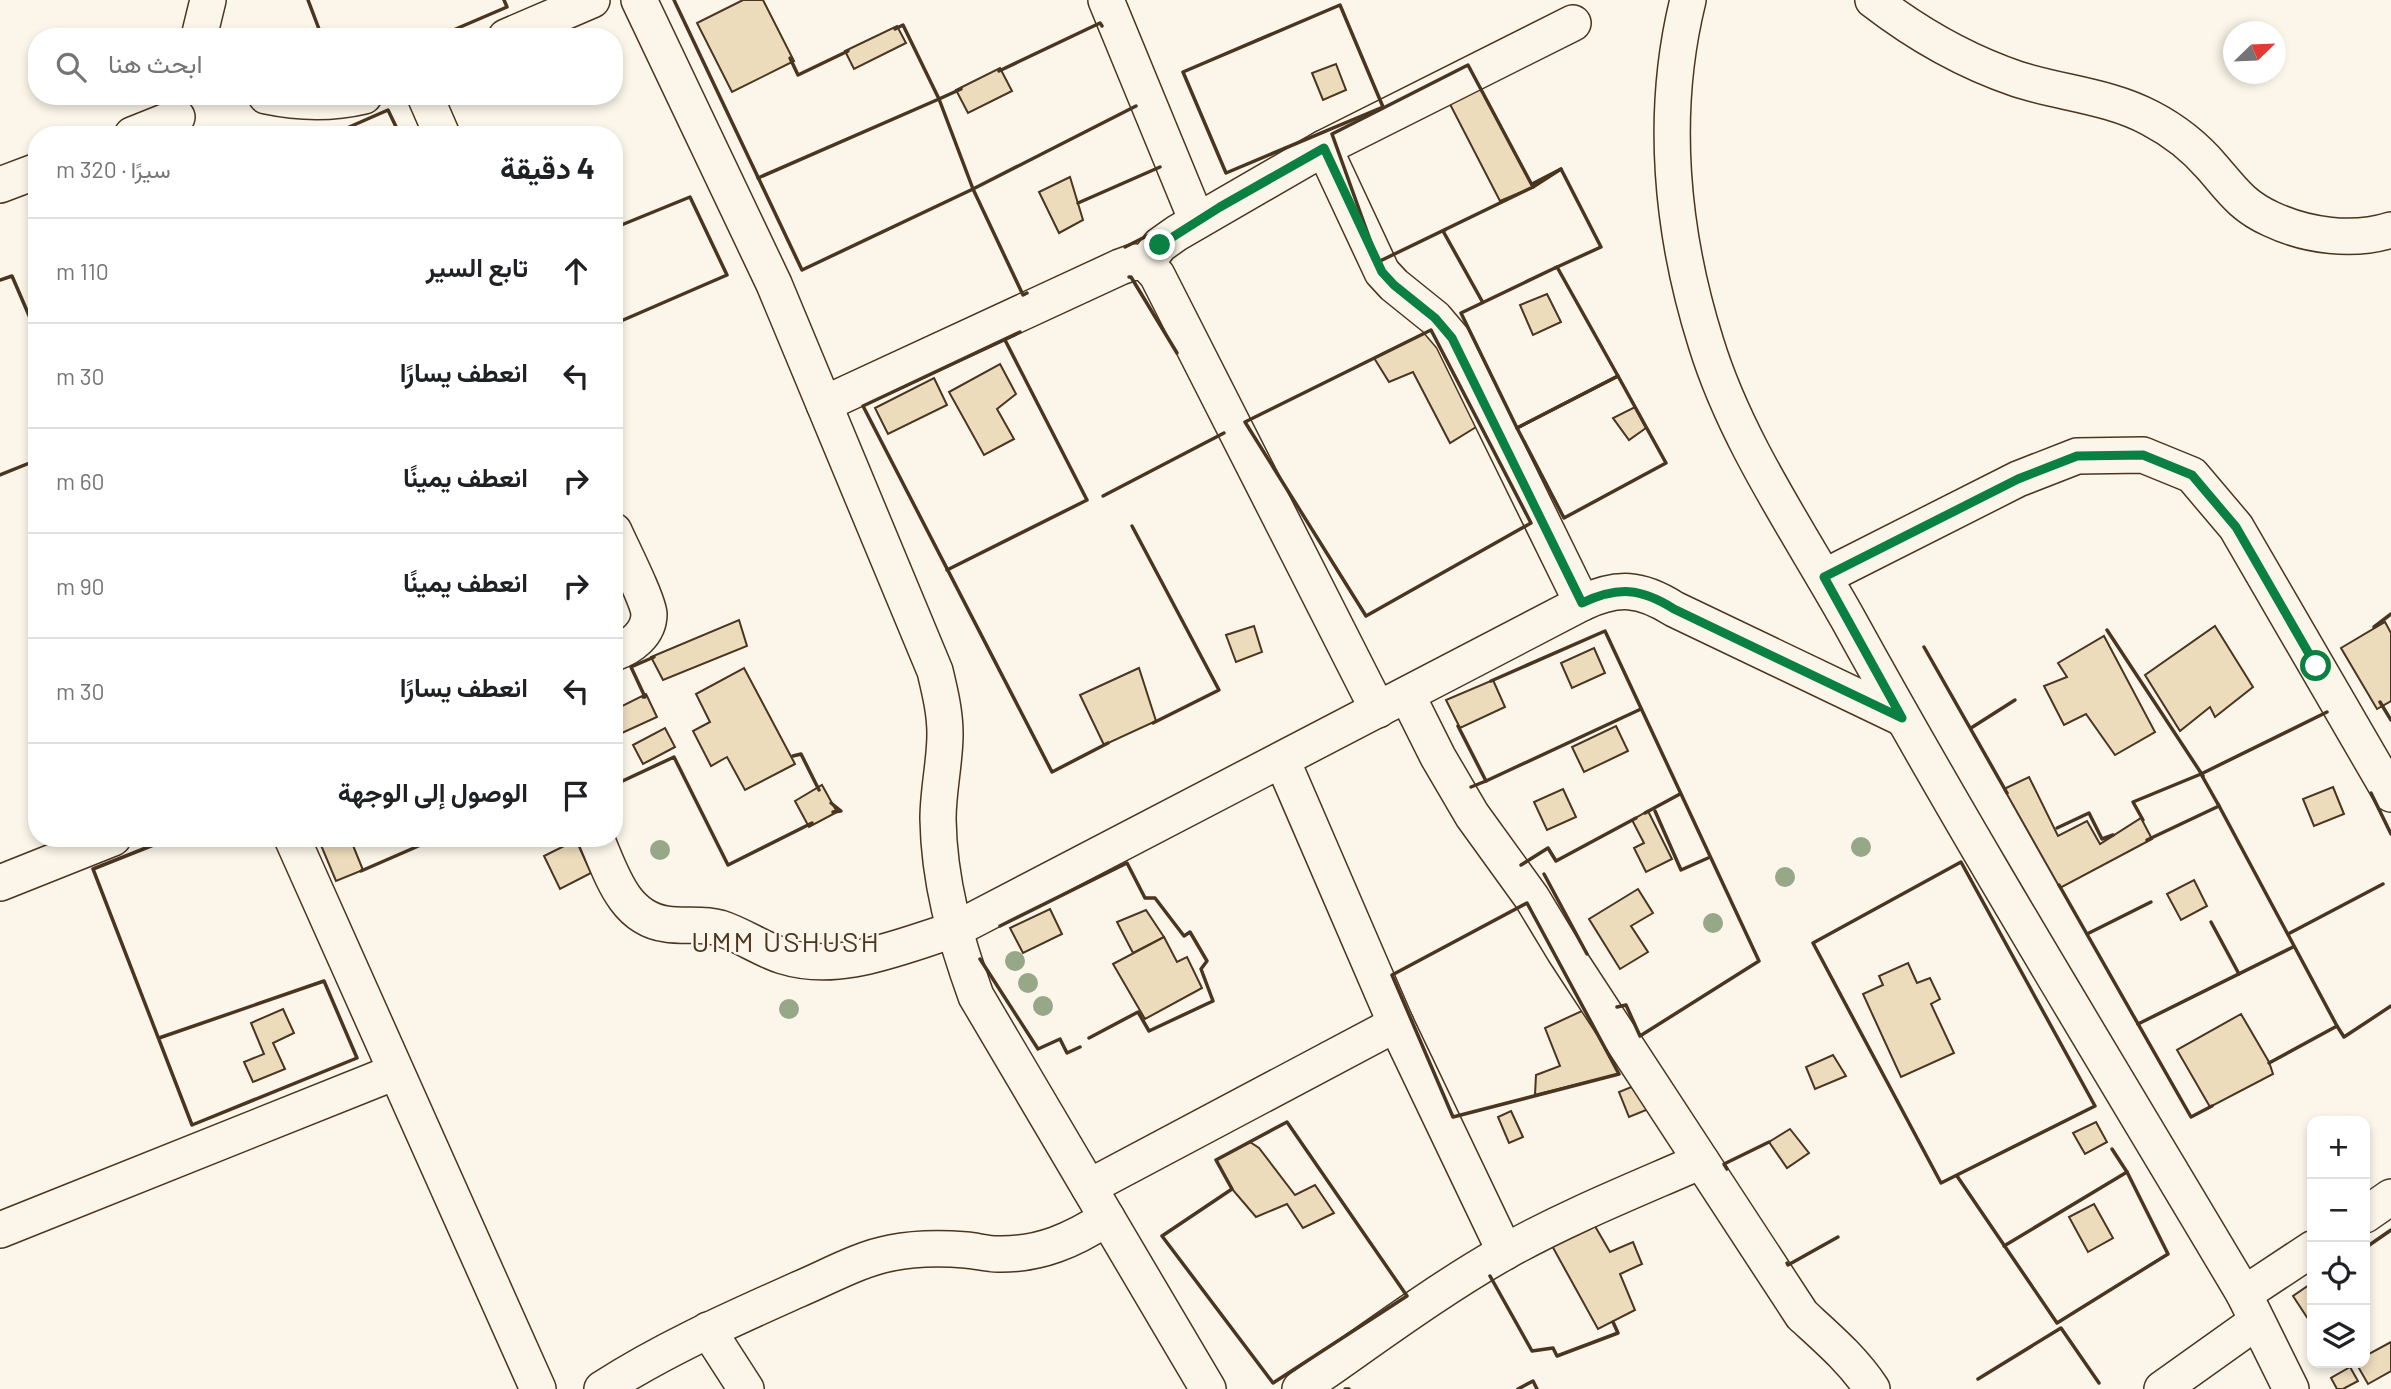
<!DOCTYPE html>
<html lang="ar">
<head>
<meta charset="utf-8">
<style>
  body { margin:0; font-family:Barlow,Vazirmatn,sans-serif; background:#f2f2f2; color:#202124; direction:rtl }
  .controls { position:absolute; right:21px; bottom:21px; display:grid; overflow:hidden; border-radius:14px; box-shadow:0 4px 10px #0003 }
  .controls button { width:63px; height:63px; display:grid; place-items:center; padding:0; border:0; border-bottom:2px solid #e0e0e0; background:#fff; color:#202124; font:35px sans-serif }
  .compass { position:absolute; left:2223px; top:21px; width:63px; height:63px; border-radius:50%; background:#fff; box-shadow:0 4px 10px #0003; rotate:67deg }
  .stop { position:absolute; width:21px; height:21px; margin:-16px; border:5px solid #0b8043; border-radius:50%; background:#fff }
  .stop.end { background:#0b8043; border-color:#fff; box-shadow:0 2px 7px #0008 }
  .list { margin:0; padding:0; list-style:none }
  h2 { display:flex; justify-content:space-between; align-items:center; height:91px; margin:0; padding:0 28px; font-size:30px }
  h2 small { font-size:23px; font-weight:400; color:#757577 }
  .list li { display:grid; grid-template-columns:46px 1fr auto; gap:21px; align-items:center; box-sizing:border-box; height:105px; padding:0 28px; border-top:2px solid #e0e0e0 }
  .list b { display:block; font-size:26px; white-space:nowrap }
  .list em { font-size:23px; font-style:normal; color:#757577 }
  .icon { flex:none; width:38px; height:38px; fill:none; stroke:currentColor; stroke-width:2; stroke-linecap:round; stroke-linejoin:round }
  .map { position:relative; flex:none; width:2391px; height:1389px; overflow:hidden; direction:ltr }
  .search { position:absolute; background:#fff; box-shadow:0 4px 10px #0003; left:28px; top:28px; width:595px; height:77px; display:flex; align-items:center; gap:18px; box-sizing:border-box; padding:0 24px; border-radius:28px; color:#757577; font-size:26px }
  .panel { position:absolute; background:#fff; box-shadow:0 4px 10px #0003; left:28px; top:126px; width:595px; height:721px; border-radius:28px; direction:rtl }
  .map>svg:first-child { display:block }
</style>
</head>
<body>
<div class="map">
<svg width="2391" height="1389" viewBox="0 0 2391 1389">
  <rect width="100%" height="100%" fill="#fbf6e9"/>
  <g fill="#ecdcbc" stroke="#4a3520" stroke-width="2">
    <polygon points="743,0 763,0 794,61 732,92 697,23"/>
    <polygon points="897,26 906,43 854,69 845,51"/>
    <polygon points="1336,64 1346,90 1323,100 1312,73"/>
    <polygon points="1468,65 1533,187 1500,201 1438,81"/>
    <polygon points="1000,68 1012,91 968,113 956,90"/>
    <polygon points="1070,177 1083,220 1059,233 1039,192"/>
    <polygon points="1547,294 1561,322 1533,335 1520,305"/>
    <polygon points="1431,330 1481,424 1450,443 1413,372 1389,382 1374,358"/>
    <polygon points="1000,364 1016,394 997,409 1014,439 984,455 949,392"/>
    <polygon points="934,378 947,405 888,434 875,408"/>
    <polygon points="1635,407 1646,428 1629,440 1613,418"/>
    <polygon points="739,620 747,646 663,680 651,657"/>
    <polygon points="2385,622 2391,633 2391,701 2377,709 2341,648"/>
    <polygon points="1254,626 1262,652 1236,662 1226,635"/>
    <polygon points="2215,626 2253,687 2215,717 2210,707 2180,731 2145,675"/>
    <polygon points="2104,636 2155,732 2115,755 2086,714 2064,725 2044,686 2067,677 2058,663"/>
    <polygon points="1594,648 1605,673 1572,688 1561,663"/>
    <polygon points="744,668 795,764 745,790 727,757 711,766 693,731 710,722 696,694"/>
    <polygon points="1139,668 1156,721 1104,745 1080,695"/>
    <polygon points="1493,680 1505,707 1460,728 1446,700"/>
    <polygon points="646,694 657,717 622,733 614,717 614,710"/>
    <polygon points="1616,726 1628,751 1584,772 1572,747"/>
    <polygon points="665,728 675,747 643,764 633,745"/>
    <polygon points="2029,777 2058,836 2087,821 2100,844 2141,818 2152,839 2060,888 2004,789"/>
    <polygon points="822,785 837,812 809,827 795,801"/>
    <polygon points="2333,787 2344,814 2314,826 2303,799"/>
    <polygon points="1563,789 1576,817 1547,830 1534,802"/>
    <polygon points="1648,811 1672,859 1646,872 1634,848 1644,843 1632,820"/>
    <polygon points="318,838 350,838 363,870 336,881"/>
    <polygon points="576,840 591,873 560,889 544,856"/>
    <polygon points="2194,880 2207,906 2181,920 2167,894"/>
    <polygon points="1638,889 1653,913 1631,926 1648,952 1620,969 1589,919"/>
    <polygon points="1050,909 1062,934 1023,953 1010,928"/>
    <polygon points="1146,910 1164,937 1133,953 1117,922"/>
    <polygon points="1164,937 1177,962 1187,957 1202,988 1145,1019 1113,964"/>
    <polygon points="1908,963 1917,983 1930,978 1940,999 1931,1004 1954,1053 1901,1077 1863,994 1883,985 1879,976"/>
    <polygon points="283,1009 294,1033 273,1043 285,1069 253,1082 244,1062 264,1054 251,1023"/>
    <polygon points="1584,1010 1619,1074 1535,1095 1536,1075 1560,1066 1545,1028"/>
    <polygon points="2241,1014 2269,1062 2273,1074 2210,1107 2177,1050"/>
    <polygon points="1833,1055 1846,1076 1815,1089 1806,1067"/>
    <polygon points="1646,1081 1656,1106 1629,1117 1619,1092"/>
    <polygon points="1511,1111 1523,1137 1509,1143 1498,1117"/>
    <polygon points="2096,1122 2107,1142 2085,1154 2073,1133"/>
    <polygon points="1790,1129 1809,1153 1787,1168 1769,1142"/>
    <polygon points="1250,1142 1259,1148 1295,1195 1315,1185 1334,1213 1303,1228 1287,1204 1256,1217 1232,1189 1216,1160"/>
    <polygon points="2094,1204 2113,1238 2088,1252 2069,1217"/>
    <polygon points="1592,1221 1610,1252 1633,1242 1642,1264 1620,1274 1635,1310 1598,1329 1551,1244"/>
    <polygon points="2312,1283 2312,1325 2293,1296"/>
    <polygon points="2391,1342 2391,1371 2368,1384 2356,1363 2365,1363 2365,1356"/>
    <polygon points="2350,1367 2358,1381 2343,1389 2337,1389 2331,1378"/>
  </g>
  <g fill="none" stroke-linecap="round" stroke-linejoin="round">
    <defs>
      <g id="street">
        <path d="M639 0 774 284 935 671C940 692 945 712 945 734 945 762 938 790 938 819 939 881 955 938 976 996L1208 1389"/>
        <polyline points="1106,0 1197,221"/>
        <path d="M1688 0C1660 113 1671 232 1706 343 1736 441 1798 530 1848 619 1974 848 2111 1070 2244 1294L2291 1389"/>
        <path d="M1873 0C1917 34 1964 61 2017 79 2060 93 2109 96 2150 118 2173 130 2195 147 2212 167 2232 190 2242 206 2271 219 2307 236 2353 242 2391 230"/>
        <polyline points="199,37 208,0"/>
        <polyline points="506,37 592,0"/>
        <path d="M266 96C299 103 331 104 364 96"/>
        <polyline points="425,96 442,135"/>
        <polyline points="132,135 177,117"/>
        <polyline points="1324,148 1382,272 1394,285 1435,318 1452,338 1582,603"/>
        <polyline points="0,185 37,171"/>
        <polyline points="1146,263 1160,245 1177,233 1324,148 1573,23"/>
        <polyline points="824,404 1120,267 1134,262 1146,263 1157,275 1378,710"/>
        <path d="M614 531C621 547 648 600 649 614 649 634 631 647 614 653"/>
        <polyline points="1824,577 2018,479 2077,456 2143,455 2192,475 2236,527 2391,794"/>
        <path d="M1407 695 1438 757 1472 815 1532 898 1564 951 1802 1315C1827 1338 1853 1360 1872 1389"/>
        <polyline points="1282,760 1396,1024 1505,1252"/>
        <polyline points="292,838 538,1389"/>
        <path d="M596 838C611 872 623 918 666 924 684 927 702 923 720 928 742 935 761 949 783 956 840 974 900 946 954 930L1582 603C1618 586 1641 588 1674 609L1902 718"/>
        <polyline points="0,883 113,838"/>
        <polyline points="1089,1187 1396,1024"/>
        <polyline points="2365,1215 2391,1197"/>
        <polyline points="0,1230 395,1072"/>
        <polyline points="2244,1294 2312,1249"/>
        <polyline points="708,1330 746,1389"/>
        <path d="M602 1389C664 1349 730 1320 797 1290 828 1277 859 1259 891 1253 916 1248 941 1248 966 1250 977 1251 987 1254 998 1254 1040 1255 1073 1240 1107 1218"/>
        <path d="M1300 1389C1367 1343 1433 1293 1503 1253 1567 1217 1635 1190 1701 1161"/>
        <polyline points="2162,1389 2256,1322"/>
      </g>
    </defs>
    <use href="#street" stroke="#4a3520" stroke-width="38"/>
    <use href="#street" stroke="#fbf6e9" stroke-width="35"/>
    <g stroke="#4a3520" stroke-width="3.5">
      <polyline points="308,0 322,37"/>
      <polyline points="674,0 802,270 973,189 1023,295 1027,293"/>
      <polygon points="1340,5 1383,107 1226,173 1183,72"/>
      <polyline points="895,29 903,25 939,99 961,89"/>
      <polyline points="437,37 507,7 504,0"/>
      <polyline points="790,58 798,75 848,51"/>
      <polygon points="1468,65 1533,187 1378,262 1332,134"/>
      <polyline points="999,71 1100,23 1102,26"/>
      <polyline points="331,135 388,110 400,135"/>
      <polyline points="758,178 939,99 973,189 1136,106"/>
      <polyline points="1532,184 1561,169"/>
      <polyline points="1533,187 1561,169 1601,247 1555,268"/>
      <polyline points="1078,203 1160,167"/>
      <polyline points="614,228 690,197 727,275 614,324"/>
      <polyline points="1445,230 1443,231 1482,301"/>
      <polyline points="1125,247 1147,236"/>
      <polygon points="1557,267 1618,376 1517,428 1461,313"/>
      <polyline points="1129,277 1131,277 1177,353"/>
      <polyline points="0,280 12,276 37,334"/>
      <polygon points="1431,330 1531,523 1366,616 1245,422"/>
      <polyline points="1020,332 863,406 1052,772 1108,743"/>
      <polygon points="1618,376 1666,463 1564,518 1517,428"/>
      <polyline points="0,475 37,460"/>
      <polyline points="1103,496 1224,433"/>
      <polyline points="1132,526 1219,690 1153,723"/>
      <polyline points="947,570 1087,500 1005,340"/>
      <polyline points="614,615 614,617"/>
      <polyline points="2374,627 2391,614"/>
      <polyline points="2107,630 2203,776"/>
      <polyline points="1924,647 2007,793"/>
      <polyline points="1491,681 1605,631 1759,961 1640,1036 1626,1005 1617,1007"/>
      <polyline points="643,697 645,697 631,667 654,657"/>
      <polyline points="2380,702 2391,720"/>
      <polyline points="1458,726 1486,781 1471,787"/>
      <polyline points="1971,728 2015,700"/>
      <polyline points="793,756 801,754 819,790"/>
      <polyline points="2201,774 2327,712"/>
      <polyline points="1486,781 1641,709"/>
      <polyline points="614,785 674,757 728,865 812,823"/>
      <polyline points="2371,793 2391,834"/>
      <polyline points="831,803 841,811 833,812"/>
      <polyline points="2218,804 2337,1026"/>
      <polyline points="1655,811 1681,870 1708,858"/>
      <polyline points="1645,813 1680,794"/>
      <polyline points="2143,820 2133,802 2201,774 2219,806 2147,840"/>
      <polyline points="2057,828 2089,813 2102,839 2113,835"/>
      <polygon points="1961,862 2095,1106 1941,1183 1813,943"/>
      <polyline points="1521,865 1548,848 1556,861 1636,818"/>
      <polyline points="361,871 423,844 421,838"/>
      <polyline points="1544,874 1587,954"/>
      <polyline points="2059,885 2191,1117 2212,1106"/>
      <polygon points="1527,903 1619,1074 1453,1117 1392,975"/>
      <polyline points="2211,922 2239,974"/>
      <polyline points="1000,926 1127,863 1145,898 1155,898 1184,936 1190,932 1207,961 1201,969 1213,1001 1149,1031 1138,1012 1089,1038"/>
      <polyline points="2087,934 2151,902"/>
      <polyline points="2288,934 2383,884"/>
      <polyline points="980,959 1038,1049 1060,1039 1067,1053 1080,1047"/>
      <polyline points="2138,1024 2293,947"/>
      <polyline points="159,1038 324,981 357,1058 192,1125 93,869 171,838"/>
      <polyline points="2269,1063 2337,1026 2344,1037 2391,1006"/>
      <polygon points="1287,1122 1407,1296 1273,1383 1162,1236 1232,1189 1216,1160"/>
      <polyline points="2112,1149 2127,1172"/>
      <polyline points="1727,1169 1724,1164 1769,1142"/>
      <polyline points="1957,1176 2057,1323 2168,1254 2127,1172 2004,1246"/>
      <polyline points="2365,1248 2391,1230"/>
      <polyline points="1787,1263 1788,1265 1838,1237"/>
      <polyline points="1490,1276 1532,1351 1553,1348 1557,1356 1618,1333 1613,1322"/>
      <polyline points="1978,1379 2061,1328 2099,1383"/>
      <polyline points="1345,1389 1349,1389"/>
      <polyline points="1518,1389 1533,1381 1537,1389"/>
    </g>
  </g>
  <g fill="#96a887">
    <circle cx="1861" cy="847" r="10"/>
    <circle cx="660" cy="850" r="10"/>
    <circle cx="1785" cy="877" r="10"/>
    <circle cx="1713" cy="923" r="10"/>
    <circle cx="1015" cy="961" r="10"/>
    <circle cx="1028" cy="983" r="10"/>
    <circle cx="1043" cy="1006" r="10"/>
    <circle cx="789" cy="1009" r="10"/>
  </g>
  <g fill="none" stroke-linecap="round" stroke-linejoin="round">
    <path stroke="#0b8043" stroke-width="9" d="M1160 245 1220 207 1324 148 1382 272 1394 285 1435 318 1452 338 1582 603C1618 586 1641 588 1674 609L1902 718 1824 577 2018 479 2077 456 2143 455 2192 475 2236 527 2316 666"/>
  </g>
  <g text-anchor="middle" stroke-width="5" stroke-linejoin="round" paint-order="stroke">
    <g font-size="28" letter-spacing="2" fill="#4a3520" stroke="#fbf6e9">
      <text x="786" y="952">UMM USHUSH</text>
    </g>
  </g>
</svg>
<div class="controls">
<button>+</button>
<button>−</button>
<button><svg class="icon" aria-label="locate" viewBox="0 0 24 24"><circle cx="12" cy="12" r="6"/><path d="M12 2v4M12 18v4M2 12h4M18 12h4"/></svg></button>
<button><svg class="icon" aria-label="layers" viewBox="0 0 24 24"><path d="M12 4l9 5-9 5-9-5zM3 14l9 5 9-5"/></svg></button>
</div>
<svg class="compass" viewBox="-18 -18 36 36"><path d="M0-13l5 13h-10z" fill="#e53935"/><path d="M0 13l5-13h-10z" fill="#757577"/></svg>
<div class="stop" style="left:2316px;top:666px"></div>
<div class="stop end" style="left:1160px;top:245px"></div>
<div class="search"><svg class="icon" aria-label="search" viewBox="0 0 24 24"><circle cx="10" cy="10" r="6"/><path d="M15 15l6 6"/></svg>ابحث هنا</div>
<section class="panel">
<h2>4 دقيقة<small>سيرًا · 320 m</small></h2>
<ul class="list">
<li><svg class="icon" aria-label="ahead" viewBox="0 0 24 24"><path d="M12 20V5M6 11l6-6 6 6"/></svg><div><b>تابع السير</b></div><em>110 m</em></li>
<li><svg class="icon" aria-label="left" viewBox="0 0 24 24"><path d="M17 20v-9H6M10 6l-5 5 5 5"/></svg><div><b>انعطف يسارًا</b></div><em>30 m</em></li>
<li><svg class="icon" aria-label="right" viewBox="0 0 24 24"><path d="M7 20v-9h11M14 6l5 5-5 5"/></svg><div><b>انعطف يمينًا</b></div><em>60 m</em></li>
<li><svg class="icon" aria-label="right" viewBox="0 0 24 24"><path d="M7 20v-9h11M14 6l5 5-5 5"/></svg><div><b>انعطف يمينًا</b></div><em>90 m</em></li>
<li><svg class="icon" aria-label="left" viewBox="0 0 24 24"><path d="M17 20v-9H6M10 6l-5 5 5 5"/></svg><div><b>انعطف يسارًا</b></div><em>30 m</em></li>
<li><svg class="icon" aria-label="arrive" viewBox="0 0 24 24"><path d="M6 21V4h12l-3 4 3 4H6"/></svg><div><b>الوصول إلى الوجهة</b></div></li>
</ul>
</section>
</div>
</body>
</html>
